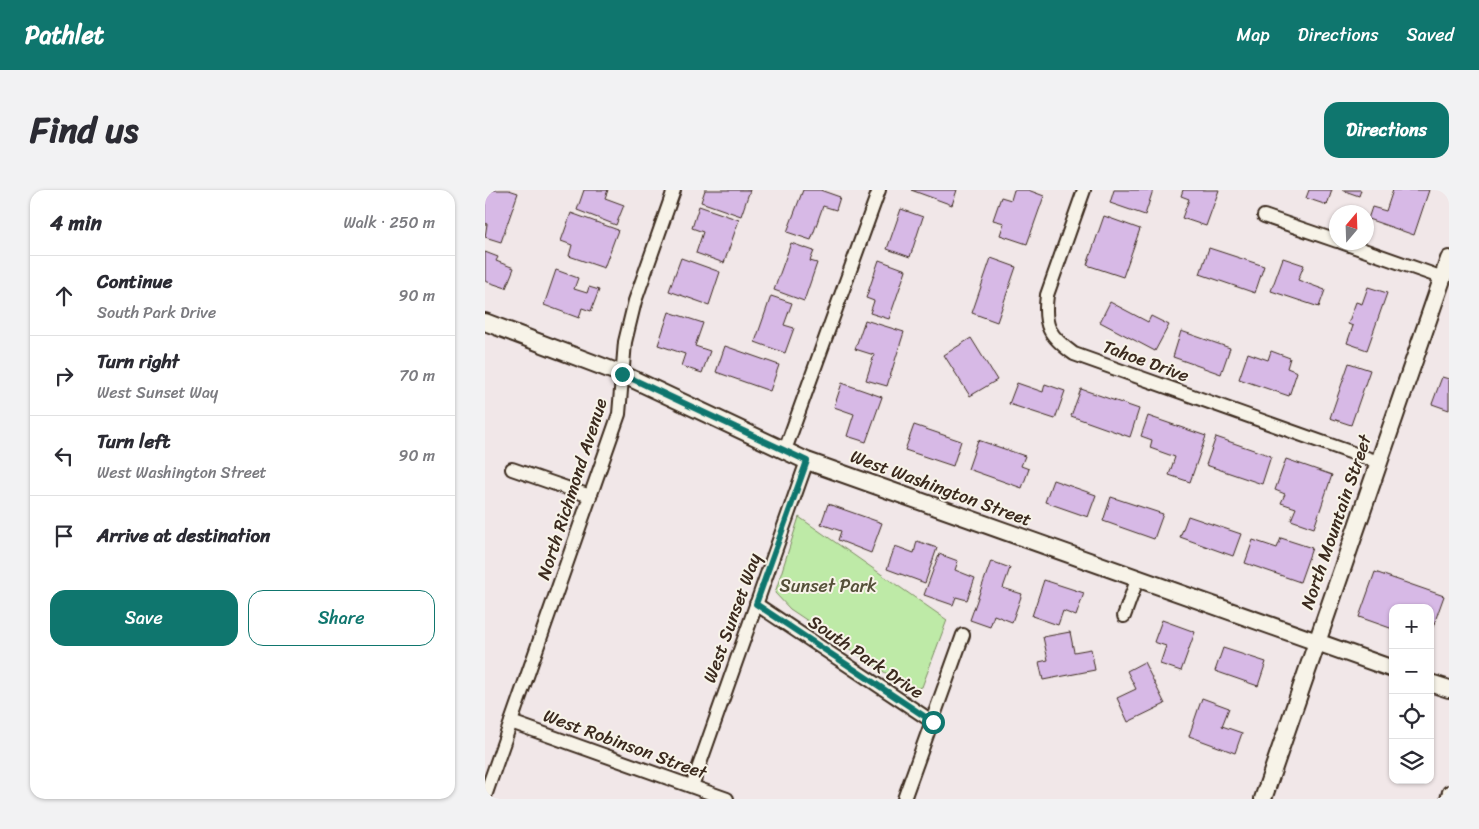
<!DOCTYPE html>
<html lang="en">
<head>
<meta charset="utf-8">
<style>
  body { margin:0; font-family:Sriracha,sans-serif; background:#f2f2f3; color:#2b2b33 }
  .controls { position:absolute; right:15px; bottom:15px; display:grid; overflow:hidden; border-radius:10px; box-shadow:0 1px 4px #0004 }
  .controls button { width:45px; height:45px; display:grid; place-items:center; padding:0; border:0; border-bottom:1px solid #e1e1e2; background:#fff; color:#2b2b33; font:25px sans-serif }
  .compass { position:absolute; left:844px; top:15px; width:45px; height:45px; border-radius:50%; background:#fff; box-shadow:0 1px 4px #0004; rotate:19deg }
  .stop { position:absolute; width:15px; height:15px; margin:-11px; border:4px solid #0f766e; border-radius:50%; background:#fff }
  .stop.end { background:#0f766e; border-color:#fff; box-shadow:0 1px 5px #0008 }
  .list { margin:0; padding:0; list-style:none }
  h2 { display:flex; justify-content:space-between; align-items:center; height:65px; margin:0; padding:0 20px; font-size:21px }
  h2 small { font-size:16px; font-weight:400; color:#7c7c81 }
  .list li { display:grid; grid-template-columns:32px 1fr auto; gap:15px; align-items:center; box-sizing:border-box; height:80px; padding:0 20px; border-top:1px solid #e1e1e2 }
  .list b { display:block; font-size:19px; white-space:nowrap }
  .list p { margin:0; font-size:16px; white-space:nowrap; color:#7c7c81 }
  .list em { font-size:16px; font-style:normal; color:#7c7c81 }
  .actions { display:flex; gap:10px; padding:15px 20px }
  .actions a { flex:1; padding:11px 0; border:1px solid #0f766e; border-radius:15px; text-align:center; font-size:18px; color:#0f766e }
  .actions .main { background:#0f766e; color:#fff }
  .icon { flex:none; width:28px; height:28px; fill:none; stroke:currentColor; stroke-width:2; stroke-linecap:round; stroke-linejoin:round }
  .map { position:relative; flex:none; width:964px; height:609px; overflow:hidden; border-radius:15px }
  header { display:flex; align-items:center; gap:30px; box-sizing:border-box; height:70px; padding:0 25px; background:#0f766e; color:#fff }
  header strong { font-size:24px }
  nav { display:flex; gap:28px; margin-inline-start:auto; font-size:18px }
  .intro { display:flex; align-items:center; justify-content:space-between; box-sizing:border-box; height:120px; padding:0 30px }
  h1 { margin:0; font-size:35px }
  .button { padding:12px 22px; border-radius:15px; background:#0f766e; color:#fff; font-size:18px; font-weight:700 }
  main { display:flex; gap:30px; padding:0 30px }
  aside { flex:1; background:#fff; border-radius:15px; box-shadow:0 1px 4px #0004 }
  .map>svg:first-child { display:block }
</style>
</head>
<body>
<header>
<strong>Pathlet</strong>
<nav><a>Map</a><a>Directions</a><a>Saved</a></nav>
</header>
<div class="intro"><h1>Find us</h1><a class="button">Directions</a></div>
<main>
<aside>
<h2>4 min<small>Walk · 250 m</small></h2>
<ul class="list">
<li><svg class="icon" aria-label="ahead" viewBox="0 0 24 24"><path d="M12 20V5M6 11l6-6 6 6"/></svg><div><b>Continue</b><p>South Park Drive</p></div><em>90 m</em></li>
<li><svg class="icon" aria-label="right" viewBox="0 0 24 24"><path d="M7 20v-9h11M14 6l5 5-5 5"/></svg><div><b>Turn right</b><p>West Sunset Way</p></div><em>70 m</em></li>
<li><svg class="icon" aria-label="left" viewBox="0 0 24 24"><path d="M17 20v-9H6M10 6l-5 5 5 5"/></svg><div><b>Turn left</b><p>West Washington Street</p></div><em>90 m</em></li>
<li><svg class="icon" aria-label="arrive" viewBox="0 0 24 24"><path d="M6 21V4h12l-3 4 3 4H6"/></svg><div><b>Arrive at destination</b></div></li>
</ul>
<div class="actions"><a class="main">Save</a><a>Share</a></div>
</aside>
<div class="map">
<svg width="964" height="609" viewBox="0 0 964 609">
  <rect width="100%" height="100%" fill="#f1e7e8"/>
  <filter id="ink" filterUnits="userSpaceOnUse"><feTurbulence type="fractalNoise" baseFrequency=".02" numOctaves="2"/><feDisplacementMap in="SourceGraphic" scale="10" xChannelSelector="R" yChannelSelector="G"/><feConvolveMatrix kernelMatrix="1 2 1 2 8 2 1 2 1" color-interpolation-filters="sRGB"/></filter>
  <g filter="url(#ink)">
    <polygon fill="#beeaa7" stroke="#7c8a62" points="314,327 462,430 437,497 426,500 305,419 290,403"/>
    <g fill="#d7b9e6" stroke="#3b2a1e">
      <polygon points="3,0 24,0 33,3 16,52 0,47 2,34 0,33 0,8"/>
      <polygon points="99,0 123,0 120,8 139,15 131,35 92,20"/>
      <polygon points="220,0 265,0 256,26 216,12"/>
      <polygon points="318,0 335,0 355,7 351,20 338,16 326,50 302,42"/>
      <polygon points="426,0 472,0 467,15"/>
      <polygon points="529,0 543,0 559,6 542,54 515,45 519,33 508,30 516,7 526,10"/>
      <polygon points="629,0 668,0 660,25 625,13"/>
      <polygon points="698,0 734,0 721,36 697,28 704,9 696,6"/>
      <polygon points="824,0 847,0 842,15 821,8"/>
      <polygon points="857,0 876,0 874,6"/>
      <polygon points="908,0 944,0 929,45 883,29 887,17 901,21"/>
      <polygon points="214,16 254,30 239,73 211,63 218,42 207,38"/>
      <polygon points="416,19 438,27 425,67 402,59"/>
      <polygon points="86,23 133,40 119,78 84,66 87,55 76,51"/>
      <polygon points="619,26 655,39 638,87 602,75"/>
      <polygon points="306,53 329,61 325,71 332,73 319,111 289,100"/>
      <polygon points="724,58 779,76 770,103 715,84"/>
      <polygon points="0,62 13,67 11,71 29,78 21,98 0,91"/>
      <polygon points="196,68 235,82 224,115 184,101"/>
      <polygon points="506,68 531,77 512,132 487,123"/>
      <polygon points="798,68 819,75 813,90 840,100 834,117 786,101"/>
      <polygon points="394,70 421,80 404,129 385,123 389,111 381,108"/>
      <polygon points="71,80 93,88 89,99 102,103 104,97 114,100 106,121 97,118 94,128 59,115"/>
      <polygon points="883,97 902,103 882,160 862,153 868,136 863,134 871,112 877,114"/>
      <polygon points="286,106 307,113 299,135 309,138 300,163 270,152"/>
      <polygon points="625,112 663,132 666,126 684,135 670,161 615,132"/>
      <polygon points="184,122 218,133 210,156 225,161 217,183 196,176 200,164 173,155"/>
      <polygon points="380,130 419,142 402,196 381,190 389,165 370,159"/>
      <polygon points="696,141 745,158 736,184 688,167"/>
      <polygon points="486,148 512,190 485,206 459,165"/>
      <polygon points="240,156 294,175 285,201 231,182"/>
      <polygon points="786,161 805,168 802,178 812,182 804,206 754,189 763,163 783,170"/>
      <polygon points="864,173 885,180 866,235 845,228"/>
      <polygon points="957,187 964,189 964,220 947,214"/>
      <polygon points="357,193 397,207 381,252 362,246 369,224 349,217"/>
      <polygon points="532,193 558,202 560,194 580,201 570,229 524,214"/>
      <polygon points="596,199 654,219 645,247 586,226"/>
      <polygon points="663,226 721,246 705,292 684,285 690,267 665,258 667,250 656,246"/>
      <polygon points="429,235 476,251 468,276 420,260"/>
      <polygon points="731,247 786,266 777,294 721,275"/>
      <polygon points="493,250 540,266 536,276 544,279 537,298 483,279"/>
      <polygon points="801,269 847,285 829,338 806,330 811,318 796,313 800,304 790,300"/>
      <polygon points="568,290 611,305 603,327 560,312"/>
      <polygon points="626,307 678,324 669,349 618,331"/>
      <polygon points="343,314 397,333 386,363 353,350 356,341 336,334"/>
      <polygon points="703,326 756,344 748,366 695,347"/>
      <polygon points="796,348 827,358 815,392 760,373 768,350 792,358"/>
      <polygon points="432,351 452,358 440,393 402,379 410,356 429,363"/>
      <polygon points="454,364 473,371 470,380 490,388 482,410 471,407 468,415 439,405"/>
      <polygon points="506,371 525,378 518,398 537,404 527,432 509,425 505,437 485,430"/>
      <polygon points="890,382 959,406 945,445 945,418 908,418 908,439 874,427"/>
      <polygon points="559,390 599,403 591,426 578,421 573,435 547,426"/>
      <polygon points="677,430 710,442 696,481 675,474 681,456 669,452"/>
      <polygon points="585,442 589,462 606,459 610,480 558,490 554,472 563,470 558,447"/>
      <polygon points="738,458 781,472 773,496 730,481"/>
      <polygon points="659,472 680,514 643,532 632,508 651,499 642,481"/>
      <polygon points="717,508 744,518 737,536 757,543 750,563 704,546"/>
    </g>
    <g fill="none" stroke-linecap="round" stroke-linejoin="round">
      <defs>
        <g id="minor">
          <path d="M599 0 562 105C558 136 564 146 589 164L893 272"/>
          <polyline points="779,26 852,51"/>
          <polyline points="856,52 958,88"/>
          <polyline points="300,260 394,0"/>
          <polyline points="27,279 105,306"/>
          <polyline points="271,414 448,532"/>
          <polyline points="639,426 652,390"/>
          <polyline points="26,532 242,609"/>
          <polyline points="207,596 322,271"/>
          <polyline points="0,606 134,224 140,152 150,111 189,0"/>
          <polyline points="419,609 478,445"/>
          <polyline points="962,609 964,602"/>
        </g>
        <g id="tertiary">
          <polyline points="0,132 137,184 322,271 908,479"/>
          <polyline points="945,493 964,499"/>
          <polyline points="778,609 964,69"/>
        </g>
      </defs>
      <use href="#minor" stroke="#3b2a1e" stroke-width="16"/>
      <use href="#tertiary" stroke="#3b2a1e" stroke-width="20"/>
      <use href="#minor" stroke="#f7f3e8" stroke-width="12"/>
      <use href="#tertiary" stroke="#f7f3e8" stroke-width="16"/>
    </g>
  </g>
  <g fill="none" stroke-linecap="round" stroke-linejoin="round" filter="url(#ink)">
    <polyline stroke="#0f766e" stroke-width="6" points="137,184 322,271 271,414 448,532"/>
  </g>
  <g text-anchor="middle" stroke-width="4" stroke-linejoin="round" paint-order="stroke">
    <g font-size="18" fill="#3b2a1e" stroke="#f7f3e8">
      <text transform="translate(661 171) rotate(20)" y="6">Tahoe Drive</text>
      <text transform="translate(456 298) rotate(20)" y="6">West Washington Street</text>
      <text transform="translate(87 299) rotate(-72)" y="6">North Richmond Avenue</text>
      <text transform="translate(851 332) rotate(-71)" y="6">North Mountain Street</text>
      <text transform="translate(247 428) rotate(-70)" y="6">West Sunset Way</text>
      <text transform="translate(381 467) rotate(34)" y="6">South Park Drive</text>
      <text transform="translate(140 554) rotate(20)" y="6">West Robinson Street</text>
    </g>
    <g font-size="18" fill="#555039" stroke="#f7f3e8">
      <text x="343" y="402">Sunset Park</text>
    </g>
  </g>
</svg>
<div class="controls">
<button>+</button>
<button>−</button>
<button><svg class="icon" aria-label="locate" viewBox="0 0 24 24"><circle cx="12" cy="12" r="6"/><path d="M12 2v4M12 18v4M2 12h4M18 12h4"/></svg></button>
<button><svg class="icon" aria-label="layers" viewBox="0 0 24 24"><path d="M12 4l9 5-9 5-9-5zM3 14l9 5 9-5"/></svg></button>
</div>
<svg class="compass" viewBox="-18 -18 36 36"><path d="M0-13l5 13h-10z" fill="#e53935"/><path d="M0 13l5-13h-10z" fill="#7c7c81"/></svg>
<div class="stop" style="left:448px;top:532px"></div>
<div class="stop end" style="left:137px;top:184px"></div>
</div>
</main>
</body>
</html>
